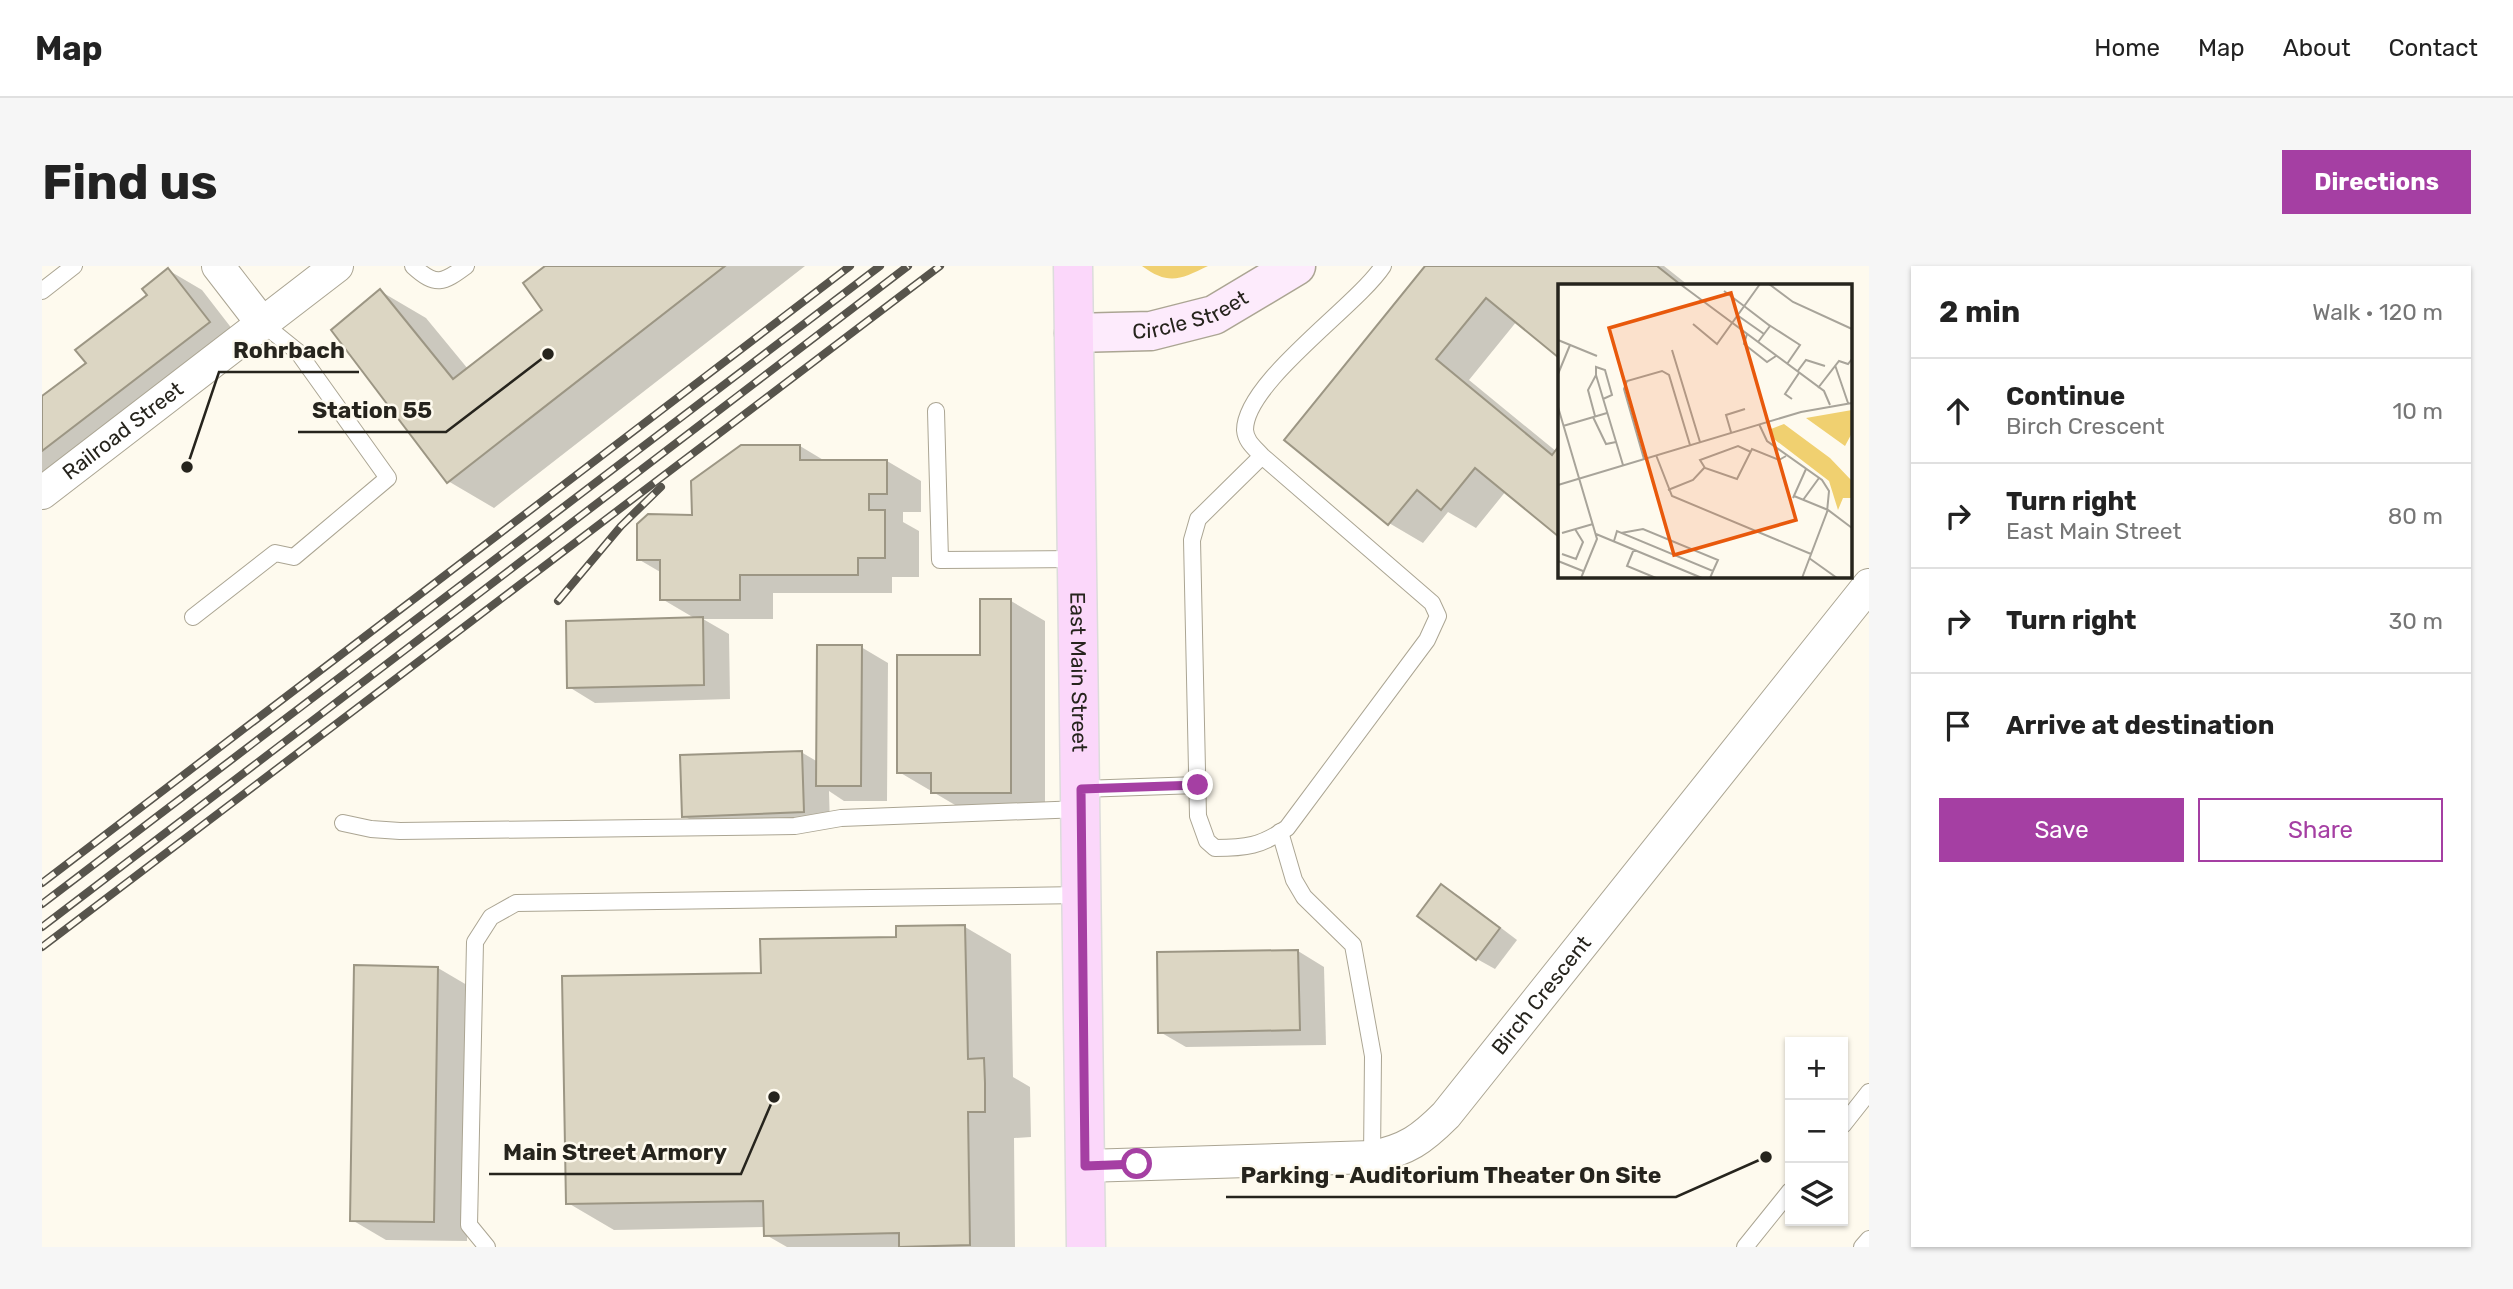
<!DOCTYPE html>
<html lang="en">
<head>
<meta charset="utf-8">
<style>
  body { margin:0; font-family:Rubik,sans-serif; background:#f6f6f6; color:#222 }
  .controls { position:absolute; right:21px; bottom:21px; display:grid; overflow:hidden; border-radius:0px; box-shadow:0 2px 5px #0004 }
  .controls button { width:63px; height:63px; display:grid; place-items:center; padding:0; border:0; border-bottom:2px solid #e0e0e0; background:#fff; color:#222; font:35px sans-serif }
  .stop { position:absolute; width:21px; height:21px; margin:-16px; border:5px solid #a53fa3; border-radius:50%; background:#fff }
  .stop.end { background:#a53fa3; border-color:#fff; box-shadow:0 2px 7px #0008 }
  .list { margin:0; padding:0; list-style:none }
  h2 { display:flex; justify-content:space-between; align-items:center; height:91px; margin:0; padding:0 28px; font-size:30px }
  h2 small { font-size:23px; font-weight:400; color:#767676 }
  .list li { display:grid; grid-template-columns:46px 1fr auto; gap:21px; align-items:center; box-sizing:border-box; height:105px; padding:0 28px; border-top:2px solid #e0e0e0 }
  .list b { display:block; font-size:26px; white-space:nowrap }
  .list p { margin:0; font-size:23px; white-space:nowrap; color:#767676 }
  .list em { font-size:23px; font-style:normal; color:#767676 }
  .actions { display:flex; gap:14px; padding:21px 28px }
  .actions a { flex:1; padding:16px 0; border:2px solid #a53fa3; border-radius:0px; text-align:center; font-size:24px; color:#a53fa3 }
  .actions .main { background:#a53fa3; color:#fff }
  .icon { flex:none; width:38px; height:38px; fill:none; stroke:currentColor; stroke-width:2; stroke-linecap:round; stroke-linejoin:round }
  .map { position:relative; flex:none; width:1827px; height:981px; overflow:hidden; border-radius:0px }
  header { display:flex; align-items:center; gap:42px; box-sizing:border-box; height:98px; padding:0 35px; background:#fff; border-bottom:2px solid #e0e0e0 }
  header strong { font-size:33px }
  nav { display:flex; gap:38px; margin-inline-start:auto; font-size:24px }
  .intro { display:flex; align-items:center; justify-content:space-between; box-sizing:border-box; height:168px; padding:0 42px }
  h1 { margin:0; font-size:49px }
  .button { padding:18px 32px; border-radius:0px; background:#a53fa3; color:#fff; font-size:24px; font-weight:700 }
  main { display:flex; gap:42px; padding:0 42px }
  aside { flex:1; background:#fff; border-radius:0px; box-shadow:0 2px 5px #0004 }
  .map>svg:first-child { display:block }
</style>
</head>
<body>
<header>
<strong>Map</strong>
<nav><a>Home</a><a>Map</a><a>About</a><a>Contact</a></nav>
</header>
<div class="intro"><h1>Find us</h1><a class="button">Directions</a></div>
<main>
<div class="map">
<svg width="1827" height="981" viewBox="0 0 1827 981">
  <rect width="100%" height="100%" fill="#fefaee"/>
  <path fill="#f0d070" d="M1100 0H1166C1139 13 1127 20 1100 0Z"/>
  <g fill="#0003">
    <polygon points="505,0 763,0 452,242 406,215 338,25 384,52 426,103 503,44"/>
    <polygon points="1385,0 1622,0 1646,19 1517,19 1517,90 1475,55 1427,114 1515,186 1517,183 1517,269 1464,225 1434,262 1406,246 1381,277 1347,257"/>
    <polygon points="126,4 160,24 201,77 0,231 0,133 46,97 107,29"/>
    <polygon points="758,180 783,195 845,195 879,215 879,246 861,246 861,256 877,265 877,311 850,311 850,327 731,327 731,353 661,353 687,368 688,433 553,437 527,421 654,353 620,333 620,307 596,293 651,251"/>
    <polygon points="969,335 1003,355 1003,546 925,546 857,506 940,391"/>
    <polygon points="819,381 846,397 845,535 802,535 787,525 788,561 668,565 642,550 759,486 776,496"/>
    <polygon points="1400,620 1417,630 1475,674 1453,703 1435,693"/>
    <polygon points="923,661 969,688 971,811 988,821 989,871 972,872 973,981 745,981 724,969 723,961 572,964 526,937 721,708 856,673"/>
    <polygon points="1256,685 1282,701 1284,779 1144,781 1118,766"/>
    <polygon points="396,702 430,722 425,975 344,974 310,954"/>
  </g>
  <g fill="#dcd6c3" stroke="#9c9684" stroke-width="2">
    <polygon points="503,0 683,0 405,217 289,64 338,23 411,113 500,44 481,17"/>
    <polygon points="1383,0 1615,0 1639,19 1517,19 1517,92 1444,32 1394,93 1510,189 1517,180 1517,271 1433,202 1399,244 1375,224 1346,259 1242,174"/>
    <polygon points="126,2 168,56 0,185 0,130 44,97 33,84 105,29 100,23"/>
    <polygon points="699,179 758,179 758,194 845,194 845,228 827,228 827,244 843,244 843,292 816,292 816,309 698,309 698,334 618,334 618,294 595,294 595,258 606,248 650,249 649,215"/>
    <polygon points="938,333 969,333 969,527 889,527 889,507 855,507 855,389 938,389"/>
    <polygon points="661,351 662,419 525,422 524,355"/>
    <polygon points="775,379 820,379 819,520 774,520"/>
    <polygon points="760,485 762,546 640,551 638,489"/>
    <polygon points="1399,618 1458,662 1434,694 1375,650"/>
    <polygon points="923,659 926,793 942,792 943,817 943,846 926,846 928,979 857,981 857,967 722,970 721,935 524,938 520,710 719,707 718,673 854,671 854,660"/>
    <polygon points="1256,684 1258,764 1116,767 1115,686"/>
    <polygon points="312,699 396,701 392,956 308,955"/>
  </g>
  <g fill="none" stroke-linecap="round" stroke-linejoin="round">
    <defs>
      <g id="service">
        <path d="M371 0C394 21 401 17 424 0"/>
        <polyline points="0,25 32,0"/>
        <polyline points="894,145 898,294 1035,293"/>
        <path d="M1220 190 1156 253 1150 274 1156 550 1165 575 1173 582C1204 582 1219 580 1245 562L1385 374 1396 350 1390 337 1220 190C1213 182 1204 176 1203 164 1203 116 1315 40 1341 0"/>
        <polyline points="151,351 233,287 252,291 346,212 256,86 220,57"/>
        <polyline points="1039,523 1156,519"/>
        <polyline points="301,557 329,563 358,565 753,560 799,552 1039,543"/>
        <polyline points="1238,566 1252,614 1262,631 1311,679 1331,790 1330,891"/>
        <polyline points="1801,859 1827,826"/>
        <polyline points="445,981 427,959 433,676 449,651 474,637 1040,629"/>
        <polyline points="1703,981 1748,925"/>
        <polyline points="1820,981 1827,973"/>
      </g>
      <g id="minor">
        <polyline points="176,0 220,57"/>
        <path id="s1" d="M0 227 295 0"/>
        <path id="s2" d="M1043 900 1330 891C1365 884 1380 873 1404 849L1827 319"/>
      </g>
      <g id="secondary">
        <path id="s3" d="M1032 67 1109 65 1172 49 1254 0"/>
      </g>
      <g id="primary">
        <path id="s4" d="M1031 0 1044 981"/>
      </g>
    </defs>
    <use href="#service" stroke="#aba593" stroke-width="18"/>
    <use href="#minor" stroke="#aba593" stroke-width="34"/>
    <use href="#secondary" stroke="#aba593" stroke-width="41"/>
    <use href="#primary" stroke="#dcdcdb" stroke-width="41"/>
    <use href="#service" stroke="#fff" stroke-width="16"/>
    <use href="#minor" stroke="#fff" stroke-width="32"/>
    <use href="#secondary" stroke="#fdebfc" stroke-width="38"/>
    <use href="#primary" stroke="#fbd7fa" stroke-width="38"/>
    <defs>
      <g id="rail">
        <polyline points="516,335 579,260 619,221"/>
        <polyline points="0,617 808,0"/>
        <polyline points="0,638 838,0"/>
        <polyline points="0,661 866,0"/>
        <polyline points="0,681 898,0"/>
      </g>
    </defs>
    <use href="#rail" stroke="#57544c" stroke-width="8"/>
    <use href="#rail" stroke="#fefaee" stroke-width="5" stroke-dasharray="16" stroke-linecap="butt"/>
  </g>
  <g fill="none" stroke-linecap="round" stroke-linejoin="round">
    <polyline stroke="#a53fa3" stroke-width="9" points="1095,898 1043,900 1039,523 1156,519"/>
  </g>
  <g text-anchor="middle" stroke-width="5" stroke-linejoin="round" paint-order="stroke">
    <g font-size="21" fill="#26241d" stroke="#fefaee">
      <text dy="7" stroke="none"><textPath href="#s3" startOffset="119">Circle Street</textPath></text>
      <text dy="7" stroke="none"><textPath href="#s1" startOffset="102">Railroad Street</textPath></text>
      <text dy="7" stroke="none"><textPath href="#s4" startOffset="406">East Main Street</textPath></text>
      <text dy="7" stroke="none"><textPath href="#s2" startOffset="527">Birch Crescent</textPath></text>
    </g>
  </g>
  <g transform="translate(1516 18)">
    <rect width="294" height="294" fill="#fefaee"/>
    <path d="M294 126V149L287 162 248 134ZM226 140 272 174 294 197V214H285L280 226 271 197 212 152 213 145Z" fill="#f0d070"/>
    <path fill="none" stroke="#a8a49a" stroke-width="2" d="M122 0 266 107 272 121M211 0 235 18 294 45M166 7 186 22M186 22 212 42 206 50M179 31 206 50 200 58M135 40 159 60 202 0M211 41 242 61 229 80M189 50 186 60 209 78 218 72M0 56 39 72M114 66 142 158M277 81 290 119M239 88 248 76 267 82M0 90 12 61M38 91V83L47 86 54 111 45 115M260 104 281 77 290 80 294 75M234 115 227 110 241 89M0 123 39 255 23 294M37 132 30 106 38 91 65 181M35 133 48 160 58 158M201 140 209 157 264 196 271 207 269 228 244 294M5 142 49 129M173 148 168 131 187 125M193 168 180 162 142 176 147 184 179 195 194 165 221 176 228 172M98 171 114 212 253 270M86 175 66 105 69 97 104 87 111 91 132 161M0 201 243 128 294 119M110 206 135 196 147 183M236 212 270 226 294 244M235 214 248 185M245 216 261 194M4 249 35 240M63 249 85 245 160 276 155 287M38 250 144 294M56 257 59 247 155 287 152 294M76 265 69 282 98 294M4 270 18 275 25 258 17 245M251 274 279 294M0 277 25 287"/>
    <path fill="#e8590c" fill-opacity="0.15" stroke="#e8590c" stroke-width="3.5" d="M173 9 238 236 116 271 51 44Z"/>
    <rect width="294" height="294" fill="none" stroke="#26241d" stroke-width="3.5"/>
  </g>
  <path fill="none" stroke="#26241d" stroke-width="2.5" d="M145 201L177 106H317M506 88L404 166H256M732 831L699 908H447M1724 891L1634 931H1184"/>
  <g fill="#26241d" stroke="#fefaee" stroke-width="2.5">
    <circle cx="145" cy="201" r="7"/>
    <circle cx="506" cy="88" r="7"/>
    <circle cx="732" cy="831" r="7"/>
    <circle cx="1724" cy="891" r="7"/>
  </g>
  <g font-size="23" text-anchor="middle" font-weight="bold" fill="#26241d" stroke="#fefaee" stroke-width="5" stroke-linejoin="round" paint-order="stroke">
    <text x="247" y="92">Rohrbach</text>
    <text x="330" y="152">Station 55</text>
    <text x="573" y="894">Main Street Armory</text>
    <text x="1409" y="917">Parking - Auditorium Theater On Site</text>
  </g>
</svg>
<div class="controls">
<button>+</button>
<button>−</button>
<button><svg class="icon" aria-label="layers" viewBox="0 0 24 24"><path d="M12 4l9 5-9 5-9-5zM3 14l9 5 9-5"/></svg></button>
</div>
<div class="stop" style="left:1095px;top:898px"></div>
<div class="stop end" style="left:1156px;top:519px"></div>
</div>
<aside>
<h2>2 min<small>Walk · 120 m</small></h2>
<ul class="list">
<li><svg class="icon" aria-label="ahead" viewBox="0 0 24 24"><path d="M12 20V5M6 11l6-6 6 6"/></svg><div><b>Continue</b><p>Birch Crescent</p></div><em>10 m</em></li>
<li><svg class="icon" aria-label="right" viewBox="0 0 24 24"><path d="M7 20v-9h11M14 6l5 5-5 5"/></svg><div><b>Turn right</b><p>East Main Street</p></div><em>80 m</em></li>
<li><svg class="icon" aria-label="right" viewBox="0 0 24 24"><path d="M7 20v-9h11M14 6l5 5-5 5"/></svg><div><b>Turn right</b></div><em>30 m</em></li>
<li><svg class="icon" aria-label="arrive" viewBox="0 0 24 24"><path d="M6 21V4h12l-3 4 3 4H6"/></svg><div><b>Arrive at destination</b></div></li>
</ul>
<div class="actions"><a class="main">Save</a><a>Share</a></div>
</aside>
</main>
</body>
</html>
